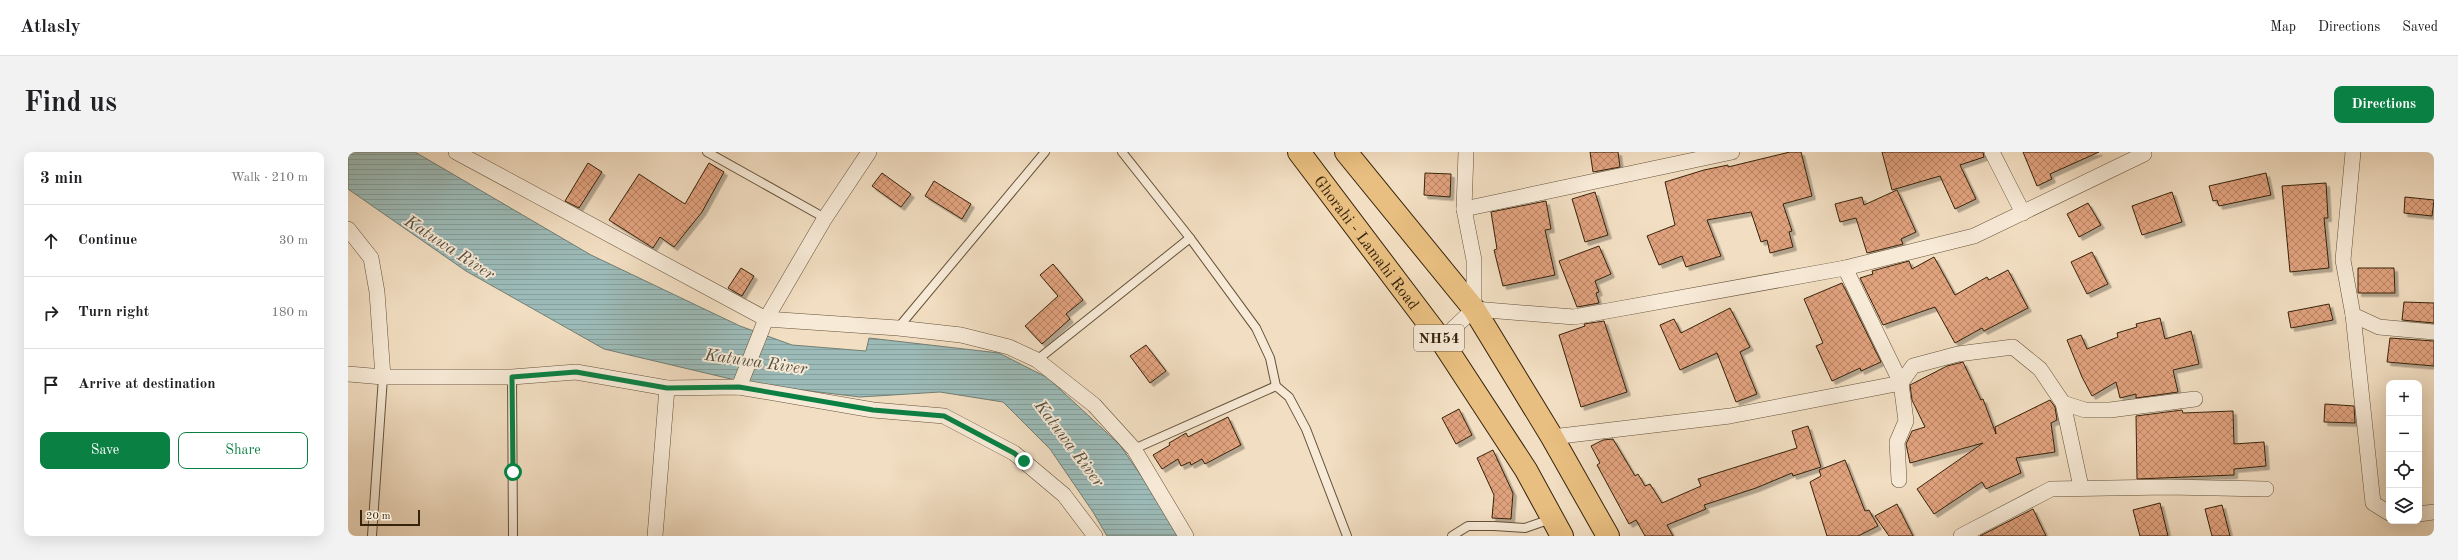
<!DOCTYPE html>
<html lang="en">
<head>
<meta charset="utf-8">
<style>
  body { margin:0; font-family:"Old Standard TT",serif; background:#f2f2f2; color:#202124 }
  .controls { position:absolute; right:12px; bottom:12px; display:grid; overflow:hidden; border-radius:8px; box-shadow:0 4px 16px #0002 }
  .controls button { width:36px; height:36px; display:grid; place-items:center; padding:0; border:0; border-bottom:1px solid #e0e0e0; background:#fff; color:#202124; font:20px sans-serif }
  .scale { position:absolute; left:12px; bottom:10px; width:60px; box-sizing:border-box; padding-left:4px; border:2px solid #36230c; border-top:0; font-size:11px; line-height:14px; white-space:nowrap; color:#36230c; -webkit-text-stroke:3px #f7ead7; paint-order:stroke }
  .stop { position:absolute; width:12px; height:12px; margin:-9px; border:3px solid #0b8043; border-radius:50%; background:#fff }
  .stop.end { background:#0b8043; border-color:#fff; box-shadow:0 1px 4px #0008 }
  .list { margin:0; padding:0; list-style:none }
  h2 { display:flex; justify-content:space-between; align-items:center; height:52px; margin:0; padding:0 16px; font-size:17px }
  h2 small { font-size:13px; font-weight:400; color:#757577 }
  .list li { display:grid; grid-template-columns:26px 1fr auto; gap:12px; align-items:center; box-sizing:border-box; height:72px; padding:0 16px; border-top:1px solid #e0e0e0 }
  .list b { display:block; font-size:15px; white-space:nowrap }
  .list em { font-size:13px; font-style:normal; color:#757577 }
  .actions { display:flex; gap:8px; padding:12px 16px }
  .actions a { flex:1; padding:9px 0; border:1px solid #0b8043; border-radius:8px; text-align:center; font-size:14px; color:#0b8043 }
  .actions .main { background:#0b8043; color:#fff }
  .icon { flex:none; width:22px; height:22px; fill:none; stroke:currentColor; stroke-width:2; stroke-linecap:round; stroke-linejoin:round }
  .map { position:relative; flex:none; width:2086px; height:384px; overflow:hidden; border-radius:8px }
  header { display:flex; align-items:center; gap:24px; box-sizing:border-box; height:56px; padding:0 20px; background:#fff; border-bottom:1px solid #e0e0e0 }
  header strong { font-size:19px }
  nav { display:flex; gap:22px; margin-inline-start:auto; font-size:14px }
  .intro { display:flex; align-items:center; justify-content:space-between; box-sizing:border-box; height:96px; padding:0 24px }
  h1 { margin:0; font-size:28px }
  .button { padding:10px 18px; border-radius:8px; background:#0b8043; color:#fff; font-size:14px; font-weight:700 }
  main { display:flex; gap:24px; padding:0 24px }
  aside { flex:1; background:#fff; border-radius:8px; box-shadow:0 4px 16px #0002 }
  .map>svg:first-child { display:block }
</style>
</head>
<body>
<header>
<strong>Atlasly</strong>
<nav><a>Map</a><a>Directions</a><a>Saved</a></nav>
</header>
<div class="intro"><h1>Find us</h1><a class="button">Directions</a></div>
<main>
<aside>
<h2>3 min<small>Walk · 210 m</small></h2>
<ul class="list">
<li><svg class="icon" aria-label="ahead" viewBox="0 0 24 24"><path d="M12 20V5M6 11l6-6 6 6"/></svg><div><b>Continue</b></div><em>30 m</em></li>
<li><svg class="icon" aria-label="right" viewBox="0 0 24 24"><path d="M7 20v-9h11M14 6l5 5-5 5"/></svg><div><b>Turn right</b></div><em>180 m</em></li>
<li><svg class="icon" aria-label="arrive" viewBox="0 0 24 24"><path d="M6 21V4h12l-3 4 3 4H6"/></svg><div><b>Arrive at destination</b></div></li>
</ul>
<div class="actions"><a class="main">Save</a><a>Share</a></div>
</aside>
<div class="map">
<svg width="2086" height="384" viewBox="0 0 2086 384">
  <defs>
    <pattern id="water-rules" width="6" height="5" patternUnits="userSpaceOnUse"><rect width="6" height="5" fill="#9cbbb8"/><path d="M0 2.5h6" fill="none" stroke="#87a09d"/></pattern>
    <pattern id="building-cross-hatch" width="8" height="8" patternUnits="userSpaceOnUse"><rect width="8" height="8" fill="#e1a27e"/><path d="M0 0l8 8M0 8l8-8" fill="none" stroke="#b78466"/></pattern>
    <filter id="shadow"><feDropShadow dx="3.5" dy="3.5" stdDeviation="0" flood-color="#0004"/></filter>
  </defs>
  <rect width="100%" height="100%" fill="#f2dec2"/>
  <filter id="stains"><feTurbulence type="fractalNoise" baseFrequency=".005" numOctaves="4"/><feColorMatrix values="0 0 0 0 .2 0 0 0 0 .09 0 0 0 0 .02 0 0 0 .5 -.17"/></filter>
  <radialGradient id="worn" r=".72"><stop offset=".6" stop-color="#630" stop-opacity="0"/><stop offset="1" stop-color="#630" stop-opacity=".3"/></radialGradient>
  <polygon fill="url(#water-rules)" stroke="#737e73" points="0,0 67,0 243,103 392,174 444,193 518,199 521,186 651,201 700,226 772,293 826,372 832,384 759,384 745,360 702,297 655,250 592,240 512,245 404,232 256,197 118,119 0,37"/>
  <g fill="url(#building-cross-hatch)" stroke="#36230c" filter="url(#shadow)">
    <polygon points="1242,0 1270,0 1272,15 1245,20"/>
    <polygon points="1442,0 1453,0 1464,44 1435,52 1444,79 1441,80 1445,95 1422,101 1419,88 1413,90 1403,60 1359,68 1373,104 1338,115 1334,104 1311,113 1299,84 1327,73 1317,30 1356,18 1380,13 1380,15"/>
    <polygon points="1534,0 1635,0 1636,5 1612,13 1628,47 1607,57 1592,24 1544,38"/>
    <polygon points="1675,0 1751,0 1702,22 1704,27 1689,34"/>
    <polygon points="240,11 254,20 231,56 217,49"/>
    <polygon points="361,11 376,20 354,60 326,95 312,85 305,96 261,68 291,22 337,52"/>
    <polygon points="534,21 563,42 553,55 524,34"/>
    <polygon points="1077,21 1103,22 1102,45 1076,43"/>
    <polygon points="1918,21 1923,43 1871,54 1869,48 1865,49 1861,34"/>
    <polygon points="586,29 623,52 614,67 577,44"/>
    <polygon points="1978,31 1980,66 1976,66 1981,116 1942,120 1934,34"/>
    <polygon points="1549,38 1568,80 1553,87 1555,92 1519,101 1508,66 1492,70 1487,52 1514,45 1516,53"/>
    <polygon points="1247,40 1260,83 1237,90 1224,47"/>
    <polygon points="1824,40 1834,70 1794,83 1784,54"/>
    <polygon points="2057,45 2086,48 2084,64 2056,61"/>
    <polygon points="1198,49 1203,77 1197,78 1207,123 1155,134 1146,98 1149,97 1143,60"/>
    <polygon points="1740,51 1753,73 1731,85 1719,62"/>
    <polygon points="1251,94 1263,122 1247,129 1251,140 1248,141 1251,151 1229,155 1211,109"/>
    <polygon points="1744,100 1760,132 1739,142 1723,110"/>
    <polygon points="1586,105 1607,143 1639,125 1641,128 1660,118 1680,156 1636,179 1634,176 1607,191 1587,155 1535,173 1512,126 1525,122 1524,119 1561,109 1564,117"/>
    <polygon points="705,112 735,148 718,162 722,167 694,192 677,174 710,144 692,123"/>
    <polygon points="393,116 406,124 394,144 380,136"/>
    <polygon points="2010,116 2046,116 2047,141 2010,141"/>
    <polygon points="1494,131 1533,210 1513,219 1512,216 1484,229 1468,194 1475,191 1456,147"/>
    <polygon points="2056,150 2086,151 2086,171 2054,168"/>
    <polygon points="1981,152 1985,168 1943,176 1940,160"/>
    <polygon points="1382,156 1402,195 1392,200 1409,242 1388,250 1369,201 1332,218 1312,173 1326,167 1333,181"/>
    <polygon points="1812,166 1817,187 1843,179 1847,195 1851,212 1825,218 1830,240 1788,246 1788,242 1772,246 1768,230 1744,244 1734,225 1719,188 1733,183 1739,197 1770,185 1769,181 1789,175 1788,172"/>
    <polygon points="1256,169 1279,240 1233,255 1211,183 1237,174 1236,172"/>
    <polygon points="2042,186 2086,189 2086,214 2039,210"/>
    <polygon points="798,193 818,219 802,231 782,204"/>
    <polygon points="1615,210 1633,248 1635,247 1648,282 1647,275 1702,248 1707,255 1709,268 1703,271 1707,300 1668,306 1673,321 1638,337 1634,330 1586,362 1569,337 1635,291 1562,311 1558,292 1564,279 1577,275 1564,248 1562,233 1599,214"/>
    <polygon points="1977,252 2006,254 2007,271 1976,270"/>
    <polygon points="1111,257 1124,283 1108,292 1094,266"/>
    <polygon points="1834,258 1835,261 1885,259 1886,292 1916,290 1918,314 1886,317 1886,323 1789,327 1788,264"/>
    <polygon points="880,265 893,293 857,312 854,307 843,313 842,310 833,314 830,307 814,317 805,303 822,293 821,291 838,281 840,285"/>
    <polygon points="1460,274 1473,315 1445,324 1444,321 1408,336 1356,353 1358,357 1319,373 1325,384 1297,384 1288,368 1281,372 1249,313 1252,311 1243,294 1255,288 1265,287 1287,324 1290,322 1297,334 1302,332 1314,351 1353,334 1350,327 1449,296 1444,279"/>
    <polygon points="1145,298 1165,341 1163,367 1144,366 1146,343 1129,306"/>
    <polygon points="1497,308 1517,359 1521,358 1530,374 1510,384 1479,384 1462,330 1473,324 1471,318"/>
    <polygon points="1812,351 1820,384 1792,384 1785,358"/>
    <polygon points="1549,352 1565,384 1541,384 1527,364"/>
    <polygon points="1874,353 1882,384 1864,384 1857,357"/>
    <polygon points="1685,357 1698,384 1632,384"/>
  </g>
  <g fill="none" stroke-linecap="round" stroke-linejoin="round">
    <defs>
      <g id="service">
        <polyline points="359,0 477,66"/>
        <polyline points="774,0 842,86 908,176 922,206 928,234 941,245 958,277 999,384"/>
        <polyline points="550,176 697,0"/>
        <polyline points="689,208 842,86"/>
        <polyline points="164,225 165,384"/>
        <polyline points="786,297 928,234"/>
        <polyline points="24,384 35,225"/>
        <polyline points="1104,384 1120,374 1146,374 1177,376 1203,367"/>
      </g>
      <g id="minor">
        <polyline points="108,0 418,167 550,176 613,183 661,195 689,208 746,253 786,297 838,384"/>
        <polyline points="1644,0 1675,61"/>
        <polyline points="2005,0 1995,108 2005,163 2031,175 2086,180"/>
        <polyline points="1116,57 1384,0"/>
        <polyline points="0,77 23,106 29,140 35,225"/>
        <polyline points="1497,116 1553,231 1558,269 1549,290 1551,328"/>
        <polyline points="1126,157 1226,165 1497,116 1626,84 1796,2"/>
        <polyline points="2005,163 2025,351 2041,361"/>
        <polyline points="1093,188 1126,157 1126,108 1116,57 1118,0"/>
        <polyline points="0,222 35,225 164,225 228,220 319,236 391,235 525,258 596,264 666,301 716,343 747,384"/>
        <polyline points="391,235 418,167 477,66 521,0"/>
        <polyline points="1715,251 1733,335"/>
        <polyline points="1204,285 1382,264 1553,231 1565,214 1610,202 1665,195 1692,217 1715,251 1737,258 1762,258 1847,247"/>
        <polyline points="2071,362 2086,360"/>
        <polyline points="307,384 319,236"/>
        <polyline points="1613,384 1703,337 1820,335 1918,337"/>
      </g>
      <g id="primary">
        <path id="s1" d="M951 0 1093 188 1178 318 1214 384"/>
        <polyline points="998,0 1126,157 1204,285 1260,384"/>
      </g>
    </defs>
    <use href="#service" stroke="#65523a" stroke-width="10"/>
    <use href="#minor" stroke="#65523a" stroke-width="16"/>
    <use href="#primary" stroke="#36230c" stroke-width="24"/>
    <use href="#service" stroke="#f7ead7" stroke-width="8"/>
    <use href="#minor" stroke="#f7ead7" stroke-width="15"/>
    <use href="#primary" stroke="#e9bf81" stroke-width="22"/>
  </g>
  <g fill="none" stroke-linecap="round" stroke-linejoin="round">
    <polyline stroke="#0b8043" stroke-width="5" points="165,320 164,225 228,220 319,236 391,235 525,258 596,264 666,301 676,309"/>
  </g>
  <g text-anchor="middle" stroke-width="4" stroke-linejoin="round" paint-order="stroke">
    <rect fill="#f7ead7" stroke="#705f49" stroke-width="1" x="1066" y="173" width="50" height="26" rx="3"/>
    <g font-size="15" font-weight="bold" fill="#36230c">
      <text x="1091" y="191">NH54</text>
    </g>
    <g font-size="16" fill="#36230c" stroke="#f7ead7">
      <text dy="6" stroke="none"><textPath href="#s1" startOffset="113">Ghorahi - Lamahi Road</textPath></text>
    </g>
    <g font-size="17" font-style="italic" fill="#555140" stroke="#f7ead7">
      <text transform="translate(102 95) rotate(33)" y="6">Katuwa River</text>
      <text transform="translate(408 209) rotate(8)" y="6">Katuwa River</text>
      <text transform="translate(722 291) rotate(53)" y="6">Katuwa River</text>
    </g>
  </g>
  <rect width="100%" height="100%" filter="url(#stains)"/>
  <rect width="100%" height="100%" fill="url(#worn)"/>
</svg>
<div class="controls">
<button>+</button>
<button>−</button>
<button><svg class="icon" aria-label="locate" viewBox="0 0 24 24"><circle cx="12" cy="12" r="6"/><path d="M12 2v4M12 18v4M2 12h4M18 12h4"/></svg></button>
<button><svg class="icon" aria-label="layers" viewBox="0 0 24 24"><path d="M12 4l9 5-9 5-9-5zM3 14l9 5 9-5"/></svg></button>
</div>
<div class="scale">20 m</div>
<div class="stop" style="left:165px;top:320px"></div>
<div class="stop end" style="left:676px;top:309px"></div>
</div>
</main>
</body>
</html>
